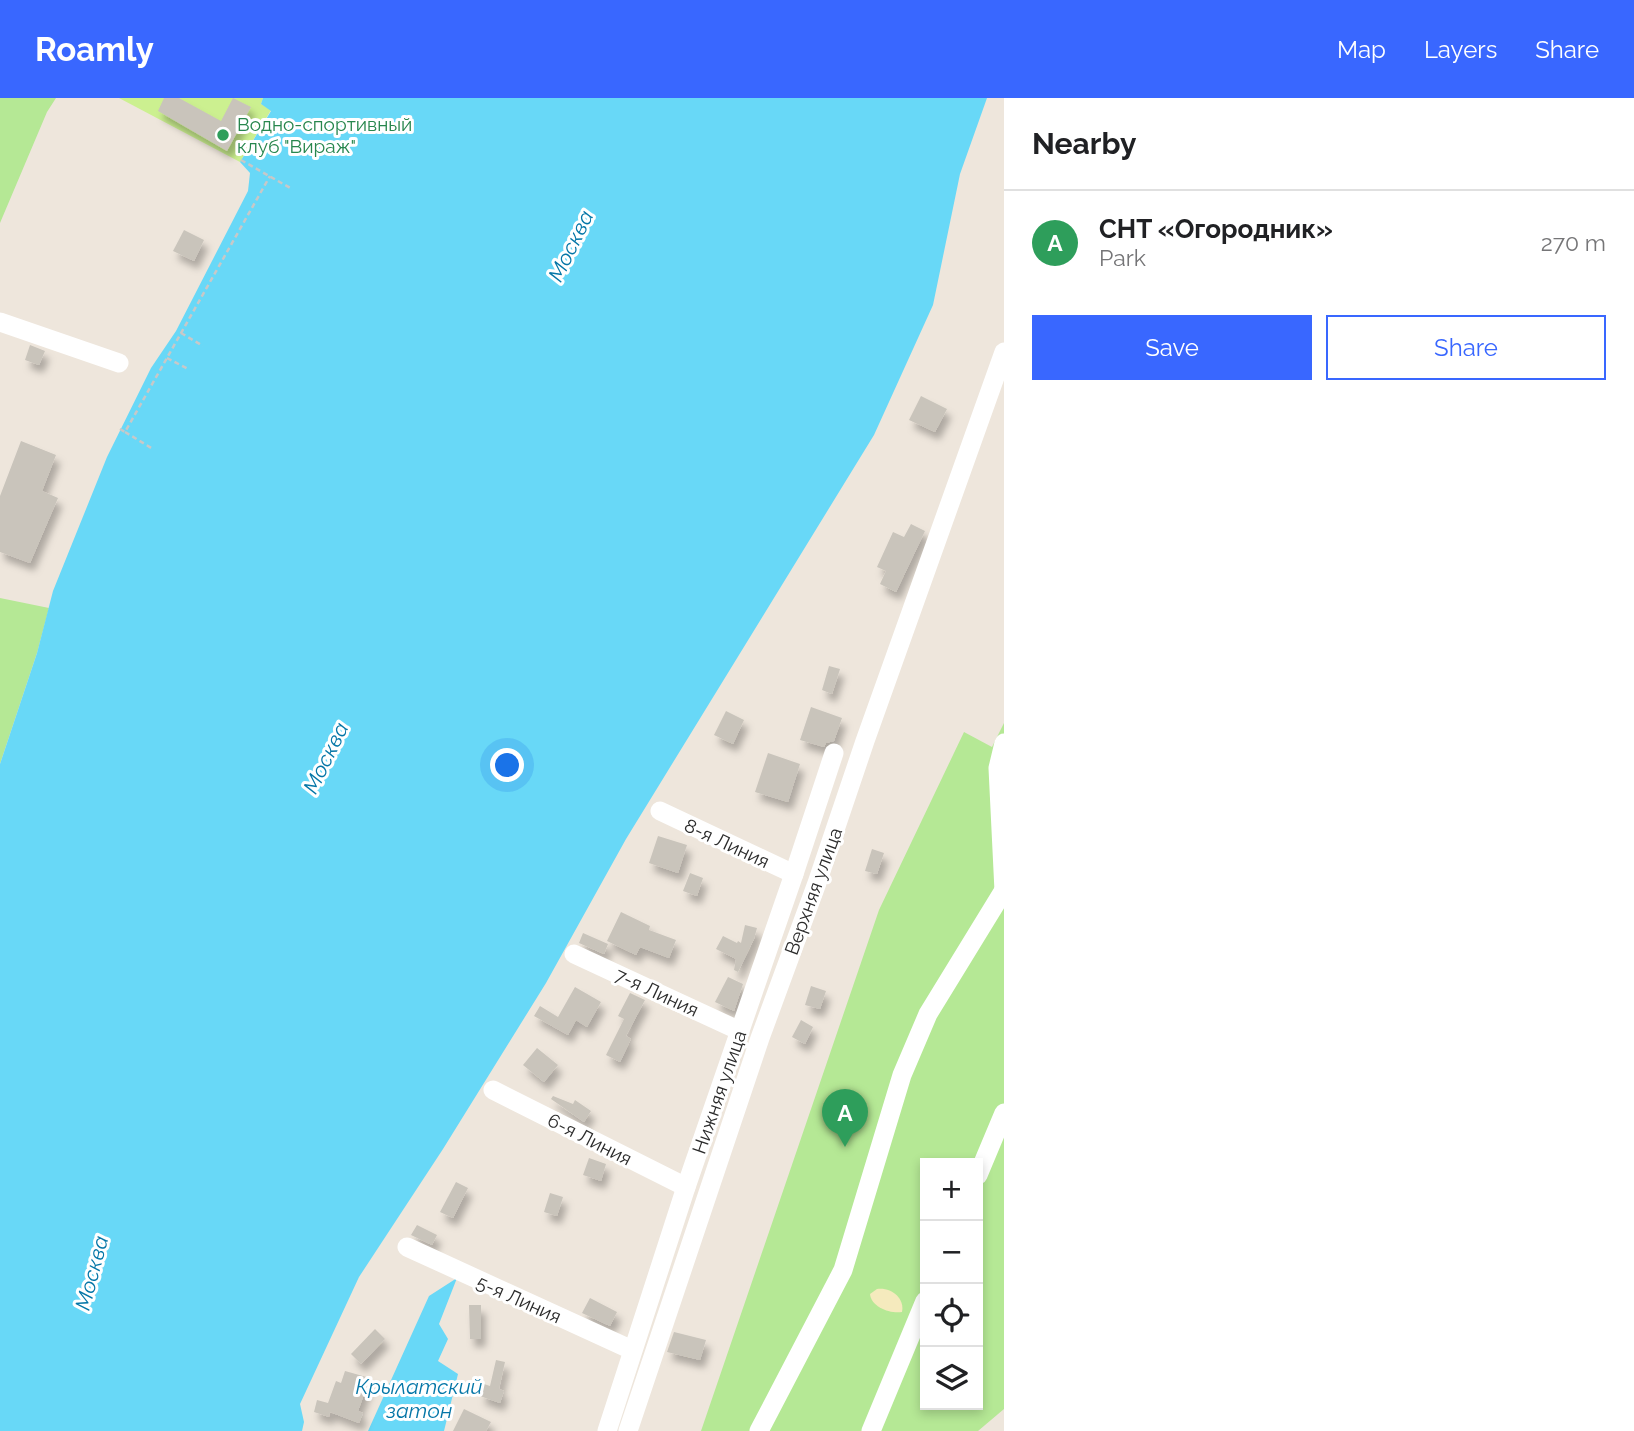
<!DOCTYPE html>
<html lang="en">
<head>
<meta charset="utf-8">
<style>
  body { margin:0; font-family:Raleway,sans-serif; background:#f6f6f6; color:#202124 }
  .controls { position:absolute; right:21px; bottom:21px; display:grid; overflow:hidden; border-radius:0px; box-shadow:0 4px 10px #0003 }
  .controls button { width:63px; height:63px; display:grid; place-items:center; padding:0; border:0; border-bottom:2px solid #e0e0e0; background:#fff; color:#202124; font:35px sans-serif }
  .you { position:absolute; left:508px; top:668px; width:24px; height:24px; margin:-18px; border:5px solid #fff; border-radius:50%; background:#1a73e8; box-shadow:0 0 0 10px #1a73e833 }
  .badge { display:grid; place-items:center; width:46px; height:46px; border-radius:50%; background:#3967ff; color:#fff; font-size:23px; font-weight:700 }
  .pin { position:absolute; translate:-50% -58px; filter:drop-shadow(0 2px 4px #0008) }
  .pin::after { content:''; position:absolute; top:37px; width:24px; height:21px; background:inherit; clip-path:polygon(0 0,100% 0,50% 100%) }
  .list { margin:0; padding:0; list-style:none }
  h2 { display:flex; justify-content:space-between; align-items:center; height:91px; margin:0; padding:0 28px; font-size:30px }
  h2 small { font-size:23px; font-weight:400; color:#757577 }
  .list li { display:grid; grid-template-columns:46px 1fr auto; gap:21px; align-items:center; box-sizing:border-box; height:105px; padding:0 28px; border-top:2px solid #e0e0e0 }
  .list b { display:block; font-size:26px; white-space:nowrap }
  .list p { margin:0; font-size:23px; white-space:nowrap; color:#757577 }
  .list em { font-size:23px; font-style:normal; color:#757577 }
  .actions { display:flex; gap:14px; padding:21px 28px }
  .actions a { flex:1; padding:16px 0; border:2px solid #3967ff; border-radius:0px; text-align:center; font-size:24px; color:#3967ff }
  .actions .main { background:#3967ff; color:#fff }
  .icon { flex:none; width:38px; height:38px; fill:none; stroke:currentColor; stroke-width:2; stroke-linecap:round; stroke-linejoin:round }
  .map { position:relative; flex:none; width:1004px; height:1333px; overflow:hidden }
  header { display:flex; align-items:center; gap:42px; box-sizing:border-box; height:98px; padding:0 35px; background:#3967ff; color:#fff }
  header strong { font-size:33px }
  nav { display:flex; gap:38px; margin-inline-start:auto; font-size:24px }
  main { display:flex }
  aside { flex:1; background:#fff }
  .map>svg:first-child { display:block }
</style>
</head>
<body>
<header>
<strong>Roamly</strong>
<nav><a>Map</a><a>Layers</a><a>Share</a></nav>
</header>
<main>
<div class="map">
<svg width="1004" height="1333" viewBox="0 0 1004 1333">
  <defs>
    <filter id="shadow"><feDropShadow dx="4.5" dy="8" stdDeviation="3.5" flood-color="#0004"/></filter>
  </defs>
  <rect width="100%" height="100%" fill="#eee6dc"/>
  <g fill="#b5e895" fill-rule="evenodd">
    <polygon points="0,0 56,0 47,14 0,125"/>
    <polygon points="0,500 49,510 37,555 0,666"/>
    <path d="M1004 625V1311L978 1333H701L879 812 964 634 992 649ZM925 1065H978V1307H925Z"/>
  </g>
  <path fill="#f5eabd" d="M877 1191C891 1189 905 1200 902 1214 890 1216 871 1209 870 1196Z"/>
  <polygon fill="#ccf090" points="119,0 263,0 261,6 271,12 240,64"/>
  <g fill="#68d8f7">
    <polygon points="263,0 987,0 960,76 933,207 874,337 626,741 546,885 443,1051 359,1179 300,1306 304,1324 302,1333 0,1333 0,666 37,555 53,493 107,359 151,270 176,233 248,93 250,75 240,64 271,13 261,6"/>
    <polygon points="457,1180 439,1226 448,1241 438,1263 458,1276 444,1333 368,1333 429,1198"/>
  </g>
  <g fill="#c9c4bb" filter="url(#shadow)">
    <polygon points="164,0 179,0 221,23 233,0 251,9 227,53 158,13"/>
    <polygon points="184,132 204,142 194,163 173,153"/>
    <polygon points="30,247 45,253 39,267 25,262"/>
    <polygon points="921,298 947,311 935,334 909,322"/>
    <polygon points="21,343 56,357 42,393 58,400 30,465 0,454 0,398"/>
    <polygon points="911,426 925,433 896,494 880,486 886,473 877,469 893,434 904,439"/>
    <polygon points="829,568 840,571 832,596 822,592"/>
    <polygon points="811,609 842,620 834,643 826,645 824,649 800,642"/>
    <polygon points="726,613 744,622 733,646 714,637"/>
    <polygon points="768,655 800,666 788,704 755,694"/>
    <polygon points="658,738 687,747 678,775 649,765"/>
    <polygon points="872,751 884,755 877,776 865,773"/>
    <polygon points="690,775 703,780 697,798 683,793"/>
    <polygon points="621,814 650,828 649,832 676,842 669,860 640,849 636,857 607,843"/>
    <polygon points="745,827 757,830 754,841 738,874 734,872 736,861 716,851 723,838 737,845 738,843 741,845"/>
    <polygon points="583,835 608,846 604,856 579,845"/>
    <polygon points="728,879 743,886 734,913 715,904"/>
    <polygon points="811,888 826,893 820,911 805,907"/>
    <polygon points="575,889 601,904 587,929 576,922 568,937 534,918 540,908 558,919"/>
    <polygon points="630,895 645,902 626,938 631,941 620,964 606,957 624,921 618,918"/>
    <polygon points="801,922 813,929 805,946 792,939"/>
    <polygon points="537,950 558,967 544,984 523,967"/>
    <polygon points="553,998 573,1006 575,1002 591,1013 584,1024 551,1001"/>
    <polygon points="589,1060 606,1066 601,1083 583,1077"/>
    <polygon points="456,1084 468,1090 453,1120 440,1114"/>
    <polygon points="550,1095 563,1099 557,1118 544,1114"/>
    <polygon points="417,1127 437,1137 432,1147 411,1137"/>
    <polygon points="590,1200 617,1214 610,1228 582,1215"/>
    <polygon points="469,1207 481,1207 481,1241 470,1241"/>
    <polygon points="375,1231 385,1241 361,1266 351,1256"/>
    <polygon points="674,1234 706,1242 700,1262 667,1254"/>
    <polygon points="496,1262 505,1264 499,1291 504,1293 500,1305 480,1298 484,1286 490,1288"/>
    <polygon points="345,1273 370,1280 358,1313 363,1315 359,1325 330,1314 329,1319 314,1314 317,1302 328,1305 336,1283 341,1285"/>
    <polygon points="464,1311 491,1324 486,1333 453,1333"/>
  </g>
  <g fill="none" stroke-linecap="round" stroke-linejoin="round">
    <g stroke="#c8c8c8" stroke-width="2.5" stroke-dasharray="5 3.5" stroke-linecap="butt">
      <polyline points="241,62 292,91"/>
      <polyline points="181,235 203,248"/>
      <polyline points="167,260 188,271"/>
      <polyline points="120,331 125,334 270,78"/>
      <polyline points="125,334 153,351"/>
    </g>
    <g stroke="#fff" stroke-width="19">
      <polyline points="0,224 119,265"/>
      <polyline points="660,713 794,776"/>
      <polyline points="1004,793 998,670 1004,645"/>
      <polyline points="574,856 740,933"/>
      <polyline points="493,992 686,1089"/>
      <polyline points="978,1077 1004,1015"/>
      <polyline points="407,1149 632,1252"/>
      <polyline points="607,1333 686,1089 794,776 834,655"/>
      <polyline points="628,1333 760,940 817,785 865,643 1004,254"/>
      <polyline points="759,1333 843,1172 902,977 928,916 1004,792"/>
      <polyline points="871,1333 925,1203"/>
    </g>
  </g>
  <circle fill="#2e9e5b" stroke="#fff" stroke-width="2.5" cx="223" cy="37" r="7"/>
  <g text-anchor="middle" stroke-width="6" stroke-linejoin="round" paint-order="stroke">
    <g font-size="19" fill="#27864d" stroke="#fff" text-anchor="start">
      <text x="237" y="33">Водно-спортивный<tspan x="237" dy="22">клуб "Вираж"</tspan></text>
    </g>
    <g font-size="19" fill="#2b2b2b" stroke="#fff">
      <text transform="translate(727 745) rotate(25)" y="7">8-я Линия</text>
      <text transform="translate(813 793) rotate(-70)" y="7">Верхняя улица</text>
      <text transform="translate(657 894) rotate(25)" y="7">7-я Линия</text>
      <text transform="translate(719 994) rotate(-71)" y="7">Нижняя улица</text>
      <text transform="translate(590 1041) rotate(27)" y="7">6-я Линия</text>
      <text transform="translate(519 1201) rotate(24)" y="7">5-я Линия</text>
    </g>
    <g font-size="21" font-style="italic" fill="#0476a7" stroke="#fff">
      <text transform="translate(571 148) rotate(-64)" y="7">Москва</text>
      <text transform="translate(326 660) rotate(-64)" y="7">Москва</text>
      <text transform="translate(92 1175) rotate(-75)" y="7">Москва</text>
      <text x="419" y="1296">Крылатский<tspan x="419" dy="24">затон</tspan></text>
    </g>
  </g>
</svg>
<div class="controls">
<button>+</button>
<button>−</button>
<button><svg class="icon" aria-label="locate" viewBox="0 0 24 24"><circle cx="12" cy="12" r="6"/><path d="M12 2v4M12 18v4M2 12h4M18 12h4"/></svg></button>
<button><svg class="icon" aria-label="layers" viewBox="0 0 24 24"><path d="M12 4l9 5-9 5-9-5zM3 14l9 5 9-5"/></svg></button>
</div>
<div class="you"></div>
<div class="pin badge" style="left:845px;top:1049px;background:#2e9e5b">A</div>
</div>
<aside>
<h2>Nearby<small></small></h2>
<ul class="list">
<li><span class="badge" style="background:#2e9e5b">A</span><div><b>СНТ «Огородник»</b><p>Park</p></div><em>270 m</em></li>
</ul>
<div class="actions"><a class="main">Save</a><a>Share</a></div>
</aside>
</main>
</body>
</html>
